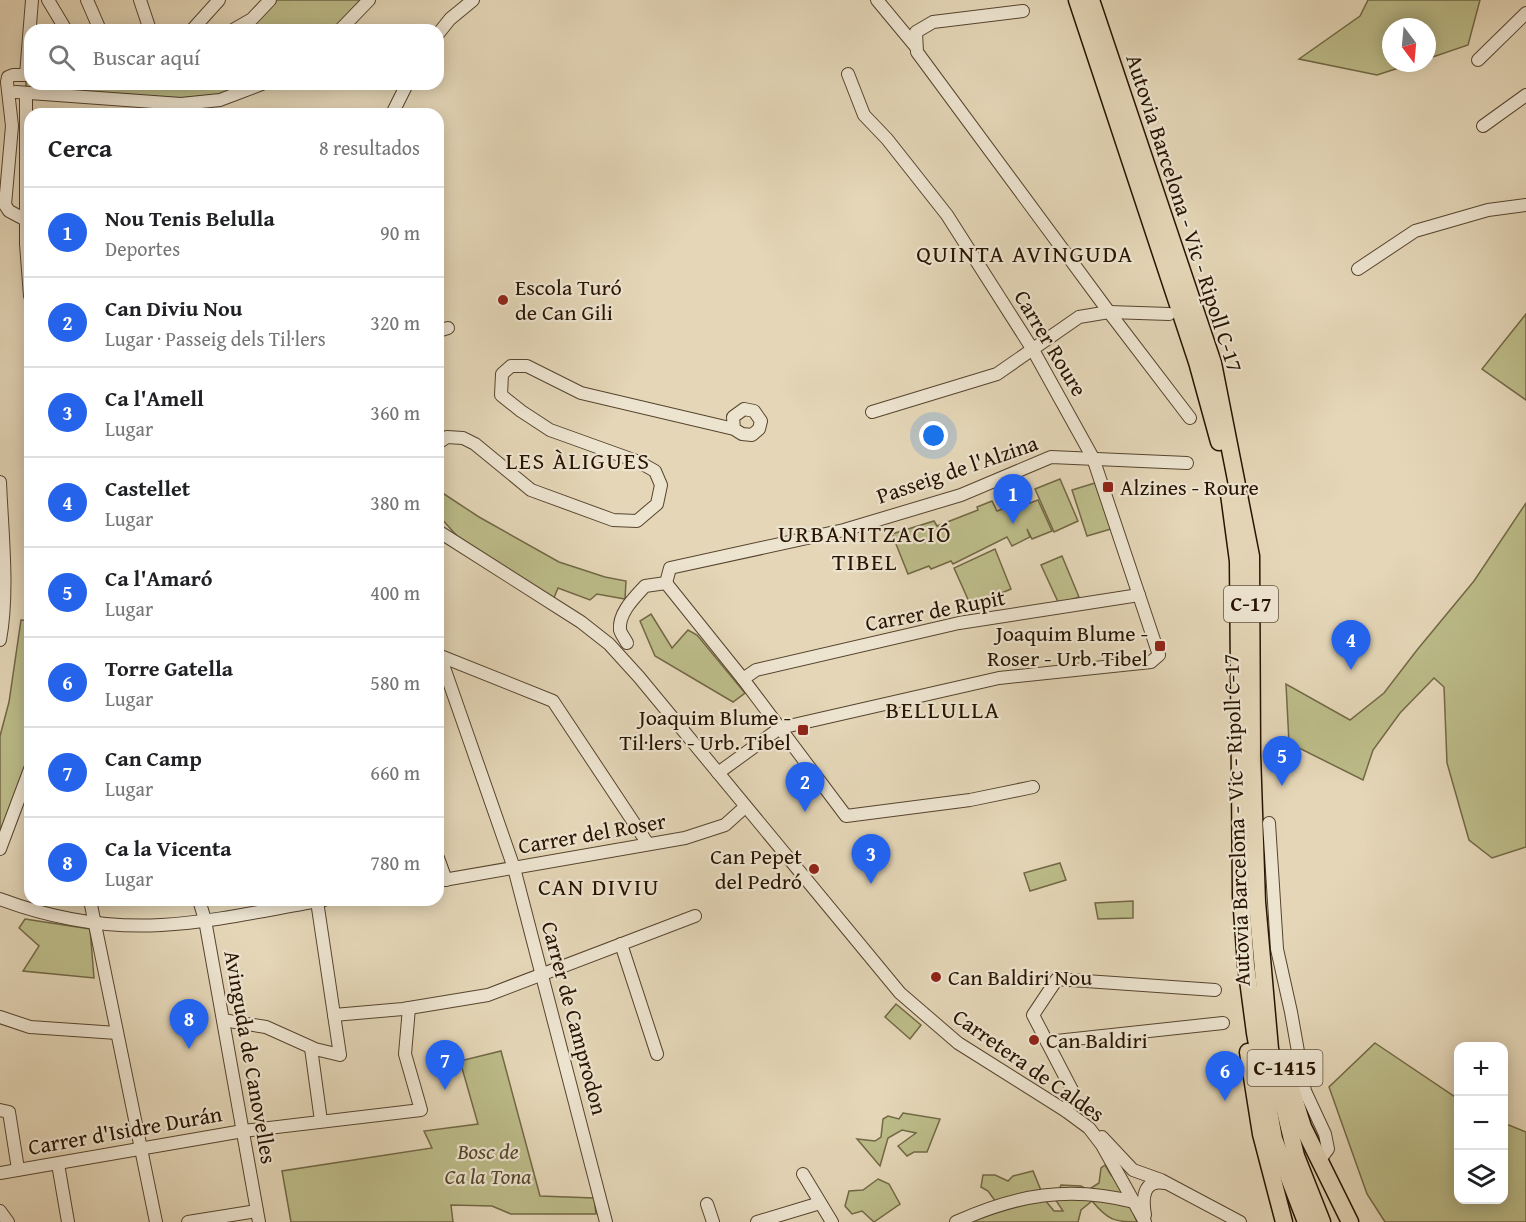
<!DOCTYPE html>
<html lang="es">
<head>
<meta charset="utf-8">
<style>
  body { margin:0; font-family:"Gentium Book Plus",serif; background:#f6f6f6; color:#202124 }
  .controls { position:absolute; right:18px; bottom:18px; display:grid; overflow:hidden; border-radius:12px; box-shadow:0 3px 15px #0003 }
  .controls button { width:54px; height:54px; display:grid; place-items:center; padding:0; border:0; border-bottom:2px solid #e0e0e0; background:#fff; color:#202124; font:30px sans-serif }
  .compass { position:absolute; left:1382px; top:18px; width:54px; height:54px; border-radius:50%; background:#fff; box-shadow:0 3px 15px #0003; rotate:164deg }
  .you { position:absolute; left:934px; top:436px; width:21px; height:21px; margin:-15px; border:4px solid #fff; border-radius:50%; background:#1a73e8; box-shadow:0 0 0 9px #1a73e833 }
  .badge { display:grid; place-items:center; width:39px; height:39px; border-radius:50%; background:#2563eb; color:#fff; font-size:20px; font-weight:700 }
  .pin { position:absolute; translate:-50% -50px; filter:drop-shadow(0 2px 3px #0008) }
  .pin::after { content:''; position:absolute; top:32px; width:21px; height:18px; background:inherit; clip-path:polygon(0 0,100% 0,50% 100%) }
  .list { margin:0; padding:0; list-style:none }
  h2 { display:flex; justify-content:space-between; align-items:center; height:78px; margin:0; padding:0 24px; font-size:26px }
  h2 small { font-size:20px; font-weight:400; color:#757577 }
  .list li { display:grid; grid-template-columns:39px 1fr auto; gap:18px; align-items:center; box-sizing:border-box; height:90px; padding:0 24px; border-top:2px solid #e0e0e0 }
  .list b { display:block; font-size:22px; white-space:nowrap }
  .list p { margin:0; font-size:20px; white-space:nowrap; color:#757577 }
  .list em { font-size:20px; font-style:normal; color:#757577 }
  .icon { flex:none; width:33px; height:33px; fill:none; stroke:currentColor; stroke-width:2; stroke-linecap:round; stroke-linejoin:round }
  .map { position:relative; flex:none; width:1526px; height:1222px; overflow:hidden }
  .search { position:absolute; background:#fff; box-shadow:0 3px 15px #0003; left:24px; top:24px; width:420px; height:66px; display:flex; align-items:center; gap:15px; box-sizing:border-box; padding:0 21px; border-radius:18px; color:#757577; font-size:22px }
  .panel { position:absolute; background:#fff; box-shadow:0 3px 15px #0003; left:24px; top:108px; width:420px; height:798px; border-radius:18px }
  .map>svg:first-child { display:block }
</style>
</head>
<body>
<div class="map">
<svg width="1526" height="1222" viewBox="0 0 1526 1222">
  <rect width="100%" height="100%" fill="#e4d6b7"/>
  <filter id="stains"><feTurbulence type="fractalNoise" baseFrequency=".00333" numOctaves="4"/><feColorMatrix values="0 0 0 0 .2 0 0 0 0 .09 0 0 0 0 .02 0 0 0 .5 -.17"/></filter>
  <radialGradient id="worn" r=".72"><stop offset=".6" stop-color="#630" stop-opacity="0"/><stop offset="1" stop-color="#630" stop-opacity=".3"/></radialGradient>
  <g fill="#bcbc89" stroke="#726845" stroke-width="1.5">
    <polygon points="270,0 369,0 340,30 233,30"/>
    <polygon points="1368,0 1480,0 1468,45 1427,59 1427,27 1391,27 1391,63 1414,63 1377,75 1299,59 1360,16"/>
    <polygon points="26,75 30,75 30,84 262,84 220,100 26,93"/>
    <polygon points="1526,314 1526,400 1482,369"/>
    <polygon points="1060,479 1078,521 1054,532 1035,489"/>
    <polygon points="1095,483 1111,529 1087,536 1072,490"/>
    <polygon points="438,490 479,517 559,562 605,577 626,581 625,599 597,594 590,600 558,588 553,600 458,537 438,515"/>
    <polygon points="1038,500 1052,531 1032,539 1027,529 1030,537 1012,546 1007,537 953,564 951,561 931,569 929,566 908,574 892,534 934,521 937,526 978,510 977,507 992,501 997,511 1015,504 1017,508"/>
    <polygon points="1526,503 1526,847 1492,858 1469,840 1447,763 1444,687 1434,678 1400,713 1373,750 1363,780 1289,743 1286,684 1350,720 1384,693 1417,650 1474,581"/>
    <polygon points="995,549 1011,589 971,606 954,568"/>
    <polygon points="1062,556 1079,597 1059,604 1041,565"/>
    <polygon points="651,614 672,648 688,630 697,635 745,693 733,702 655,656 640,621"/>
    <polygon points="21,620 30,621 30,762 19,797 0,843 0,736 9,702"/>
    <polygon points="1060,863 1066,880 1030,891 1024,873"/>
    <polygon points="1133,901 1133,918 1098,919 1095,903"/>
    <polygon points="25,919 90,929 94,978 23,971 39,946 19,928"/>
    <polygon points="896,1004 921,1025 910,1039 885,1017"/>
    <polygon points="1375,1043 1458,1099 1458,1200 1504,1200 1504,1123 1526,1132 1526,1222 1385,1222 1367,1194 1329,1087"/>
    <polygon points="501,1051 540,1196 594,1198 596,1214 511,1214 492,1206 451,1205 453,1222 291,1222 282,1171 432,1148 424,1131 478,1124 460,1061"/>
    <polygon points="903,1113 940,1119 927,1152 914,1152 907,1156 898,1146 916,1133 902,1130 888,1138 880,1166 857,1139 875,1141 881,1137 883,1119 888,1116 899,1119"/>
    <path d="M1105 1165 1111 1175 1122 1186 1137 1222C1114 1222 1108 1220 1092 1201L1081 1210 1078 1222H967L996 1202 988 1191 981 1187 983 1175H995L1008 1181 1013 1176 1033 1171 1045 1200 1054 1211H1063L1055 1199 1061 1185 1081 1186 1088 1190 1099 1183 1101 1168Z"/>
    <polygon points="878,1179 889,1184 900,1204 874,1222 862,1211 852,1214 845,1206 849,1191 863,1190"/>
  </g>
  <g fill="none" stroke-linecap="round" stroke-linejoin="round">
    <defs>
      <g id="minor">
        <polyline points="48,0 66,30"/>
        <polyline points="87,0 100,30"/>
        <polyline points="140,0 150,30"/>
        <polyline points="877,0 916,47"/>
        <polyline points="1023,11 933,22 916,32 917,52 1109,312 1190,418"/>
        <polyline points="192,30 219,0"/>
        <polyline points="233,30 252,19 270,0"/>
        <polyline points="340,30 369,0"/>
        <polyline points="438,34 450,19 473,0"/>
        <polyline points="1478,60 1526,13"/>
        <polyline points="26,75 32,0"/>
        <polyline points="16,92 181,104 220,100 262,84"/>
        <polyline points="26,93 26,244 30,296"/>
        <polyline points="392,114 407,84"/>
        <polyline points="1483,126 1526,95"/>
        <polyline points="26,220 9,211 5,205 12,126 7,82 8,77 13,75 30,75"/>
        <polyline points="1358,269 1415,231 1488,210 1526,205"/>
        <polyline points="438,331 448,328"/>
        <polyline points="872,412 997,374 1079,317 1109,312 1169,314"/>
        <polyline points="438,443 447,437 463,438 475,444 531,490 613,520 637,521 657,504 661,485 655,471 639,462 550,430 521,411 501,395 502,374 511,366 527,366 581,393 734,429 742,434 752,435 759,429 761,421 754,411 744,409 733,417 734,429"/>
        <path d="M0 482C2 532 9 591 0 640"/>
        <polyline points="438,531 581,622 609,644 639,677 900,993 958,1043 1066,1111 1089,1128 1102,1145 1145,1222"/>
        <polyline points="666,583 670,568 844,530 961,495 1051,457 1187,463"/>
        <polyline points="666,583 743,679 846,816 970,800 1033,787"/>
        <path d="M627 643C625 639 621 634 620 630 618 613 635 597 645 586L666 583"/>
        <polyline points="438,655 553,701 648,844"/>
        <polyline points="440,656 514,868 606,1222"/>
        <polyline points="743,679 756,670 959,623 1139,595"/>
        <polyline points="718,773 780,728 999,678 1151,662 1159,655 1093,458 1033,350 947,215 887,139 864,115 848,74"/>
        <polyline points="1269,823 1277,949 1291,1012 1305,1091 1325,1134 1328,1149 1319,1161"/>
        <polyline points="0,849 30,769"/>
        <polyline points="438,858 446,880"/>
        <polyline points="438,881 685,838 725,825 745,807"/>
        <path d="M0 899C51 918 107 928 161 925 216 922 270 909 324 900"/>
        <polyline points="90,900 156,1222"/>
        <polyline points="199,900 205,920 259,1222"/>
        <polyline points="621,944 657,1054"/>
        <polyline points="334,1015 403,1009 488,995 695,916"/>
        <polyline points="0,1017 30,1027 117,1033"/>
        <polyline points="223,1020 266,1027 315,1049 340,1055 317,901"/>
        <polyline points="1047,1042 1223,1023"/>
        <polyline points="311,1048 321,1121"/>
        <polyline points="0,1110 9,1112 18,1169"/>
        <polyline points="1066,1111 1073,1092 1033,1015 1057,979 1215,990"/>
        <polyline points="1102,1137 1133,1170 1161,1180 1240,1222"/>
        <polyline points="58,1164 68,1222"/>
        <polyline points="0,1173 243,1131 421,1110 405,1054 409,1008"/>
        <polyline points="803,1174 832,1222"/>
        <polyline points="707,1204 713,1222"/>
        <polyline points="0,1211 8,1222"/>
        <path d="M1145 1215C1142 1198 1143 1179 1165 1183"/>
        <polyline points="188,1222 257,1211"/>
        <polyline points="757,1222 820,1203"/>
        <path d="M956 1222C1016 1195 1069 1185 1134 1202"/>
      </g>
      <g id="highway">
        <polyline points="1077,0 1197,362 1219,442"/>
        <polyline points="1091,0 1213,363 1251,556 1252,753 1257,902 1270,1049 1296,1156 1322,1222"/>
        <polyline points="1229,494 1238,561 1241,896 1246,965 1255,1033 1274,1139 1306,1222"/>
        <polyline points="1248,1052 1261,1134 1284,1222"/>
        <polyline points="1286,1072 1303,1127 1350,1222"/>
      </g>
    </defs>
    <use href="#minor" stroke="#56442e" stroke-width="14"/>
    <use href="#highway" stroke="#271301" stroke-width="19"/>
    <use href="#minor" stroke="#ede4d0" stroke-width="12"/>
    <use href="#highway" stroke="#e4d6b7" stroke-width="16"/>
  </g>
  <g fill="#8f2418" stroke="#ede4d0" stroke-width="2">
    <circle cx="503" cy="300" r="6"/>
    <rect x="1102" y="481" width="12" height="12" rx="3"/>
    <rect x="1154" y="640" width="12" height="12" rx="3"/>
    <rect x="797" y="724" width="12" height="12" rx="3"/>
    <circle cx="814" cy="869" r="6"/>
    <circle cx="936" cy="977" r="6"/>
    <circle cx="1034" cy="1040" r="6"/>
  </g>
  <g text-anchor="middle" stroke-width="4.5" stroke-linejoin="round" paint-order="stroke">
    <g fill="#ede4d0" stroke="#62523f" stroke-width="1.5">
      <rect x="1224" y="586" width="54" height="36" rx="4.5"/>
      <rect x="1247.5" y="1050" width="75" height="36" rx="4.5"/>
    </g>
    <g font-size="21" font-weight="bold" fill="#271301">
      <text x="1251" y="611">C-17</text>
      <text x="1285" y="1075">C-1415</text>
    </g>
    <g font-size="22" fill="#271301" stroke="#ede4d0">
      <text transform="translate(1185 213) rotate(72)" y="8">Autovia Barcelona - Vic - Ripoll C-17</text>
      <text transform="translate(1051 343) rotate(59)" y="8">Carrer Roure</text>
      <text transform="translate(957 469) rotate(-19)" y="8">Passeig de l'Alzina</text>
      <text transform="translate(935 610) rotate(-11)" y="8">Carrer de Rupit</text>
      <text transform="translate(1236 820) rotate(-92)" y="8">Autovia Barcelona - Vic - Ripoll C-17</text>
      <text transform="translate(592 833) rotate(-10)" y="8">Carrer del Roser</text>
      <text transform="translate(575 1018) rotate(75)" y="8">Carrer de Camprodon</text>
      <text transform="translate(251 1057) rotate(80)" y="8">Avinguda de Canovelles</text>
      <text transform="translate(1029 1065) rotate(35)" y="8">Carretera de Caldes</text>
      <text transform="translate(125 1130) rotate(-10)" y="8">Carrer d'Isidre Durán</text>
    </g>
    <g font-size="22" fill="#271301" stroke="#ede4d0" text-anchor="start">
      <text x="515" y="295">Escola Turó<tspan x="515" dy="25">de Can Gili</tspan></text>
      <text x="1120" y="495">Alzines - Roure</text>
      <text x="1148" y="641" text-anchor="end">Joaquim Blume -<tspan x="1148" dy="25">Roser - Urb. Tibel</tspan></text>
      <text x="791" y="725" text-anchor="end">Joaquim Blume -<tspan x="791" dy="25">Til·lers - Urb. Tibel</tspan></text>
      <text x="802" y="864" text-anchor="end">Can Pepet<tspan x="802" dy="25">del Pedró</tspan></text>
      <text x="948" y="985">Can Baldiri Nou</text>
      <text x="1046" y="1048">Can Baldiri</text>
    </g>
    <g font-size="22" font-style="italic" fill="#54462a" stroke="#ede4d0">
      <text x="488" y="1159">Bosc de<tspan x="488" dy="25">Ca la Tona</tspan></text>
    </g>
    <g font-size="24" letter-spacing="1.5" fill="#271301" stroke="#ede4d0">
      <text x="1025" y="262">QUINTA AVINGUDA</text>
      <text x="578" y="469">LES ÀLIGUES</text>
      <text x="865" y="542">URBANITZACIÓ<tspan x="865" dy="28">TIBEL</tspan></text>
      <text x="943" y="718">BELLULLA</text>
      <text x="599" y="895">CAN DIVIU</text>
    </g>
  </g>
  <rect width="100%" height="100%" filter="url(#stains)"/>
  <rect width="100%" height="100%" fill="url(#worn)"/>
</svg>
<div class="controls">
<button>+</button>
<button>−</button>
<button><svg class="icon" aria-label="layers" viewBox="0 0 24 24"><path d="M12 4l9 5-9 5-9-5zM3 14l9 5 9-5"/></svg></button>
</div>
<svg class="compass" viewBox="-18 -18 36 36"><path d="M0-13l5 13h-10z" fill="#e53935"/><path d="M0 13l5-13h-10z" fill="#757577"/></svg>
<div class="you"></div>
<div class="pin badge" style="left:1013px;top:524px">1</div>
<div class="pin badge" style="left:805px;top:812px">2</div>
<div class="pin badge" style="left:871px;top:884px">3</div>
<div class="pin badge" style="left:1351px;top:670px">4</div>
<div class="pin badge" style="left:1282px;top:786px">5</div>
<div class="pin badge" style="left:1225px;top:1101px">6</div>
<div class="pin badge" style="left:445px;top:1090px">7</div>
<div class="pin badge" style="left:189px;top:1049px">8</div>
<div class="search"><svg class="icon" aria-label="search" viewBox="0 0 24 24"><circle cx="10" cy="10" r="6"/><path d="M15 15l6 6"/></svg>Buscar aquí</div>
<section class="panel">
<h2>Cerca<small>8 resultados</small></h2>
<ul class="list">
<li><span class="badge">1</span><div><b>Nou Tenis Belulla</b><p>Deportes</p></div><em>90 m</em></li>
<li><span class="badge">2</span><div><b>Can Diviu Nou</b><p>Lugar · Passeig dels Til·lers</p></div><em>320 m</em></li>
<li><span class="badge">3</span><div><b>Ca l'Amell</b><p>Lugar</p></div><em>360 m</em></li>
<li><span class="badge">4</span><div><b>Castellet</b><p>Lugar</p></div><em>380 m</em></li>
<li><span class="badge">5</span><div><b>Ca l'Amaró</b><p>Lugar</p></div><em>400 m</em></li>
<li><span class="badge">6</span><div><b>Torre Gatella</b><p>Lugar</p></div><em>580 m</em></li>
<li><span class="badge">7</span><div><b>Can Camp</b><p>Lugar</p></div><em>660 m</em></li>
<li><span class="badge">8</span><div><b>Ca la Vicenta</b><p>Lugar</p></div><em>780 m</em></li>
</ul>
</section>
</div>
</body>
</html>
